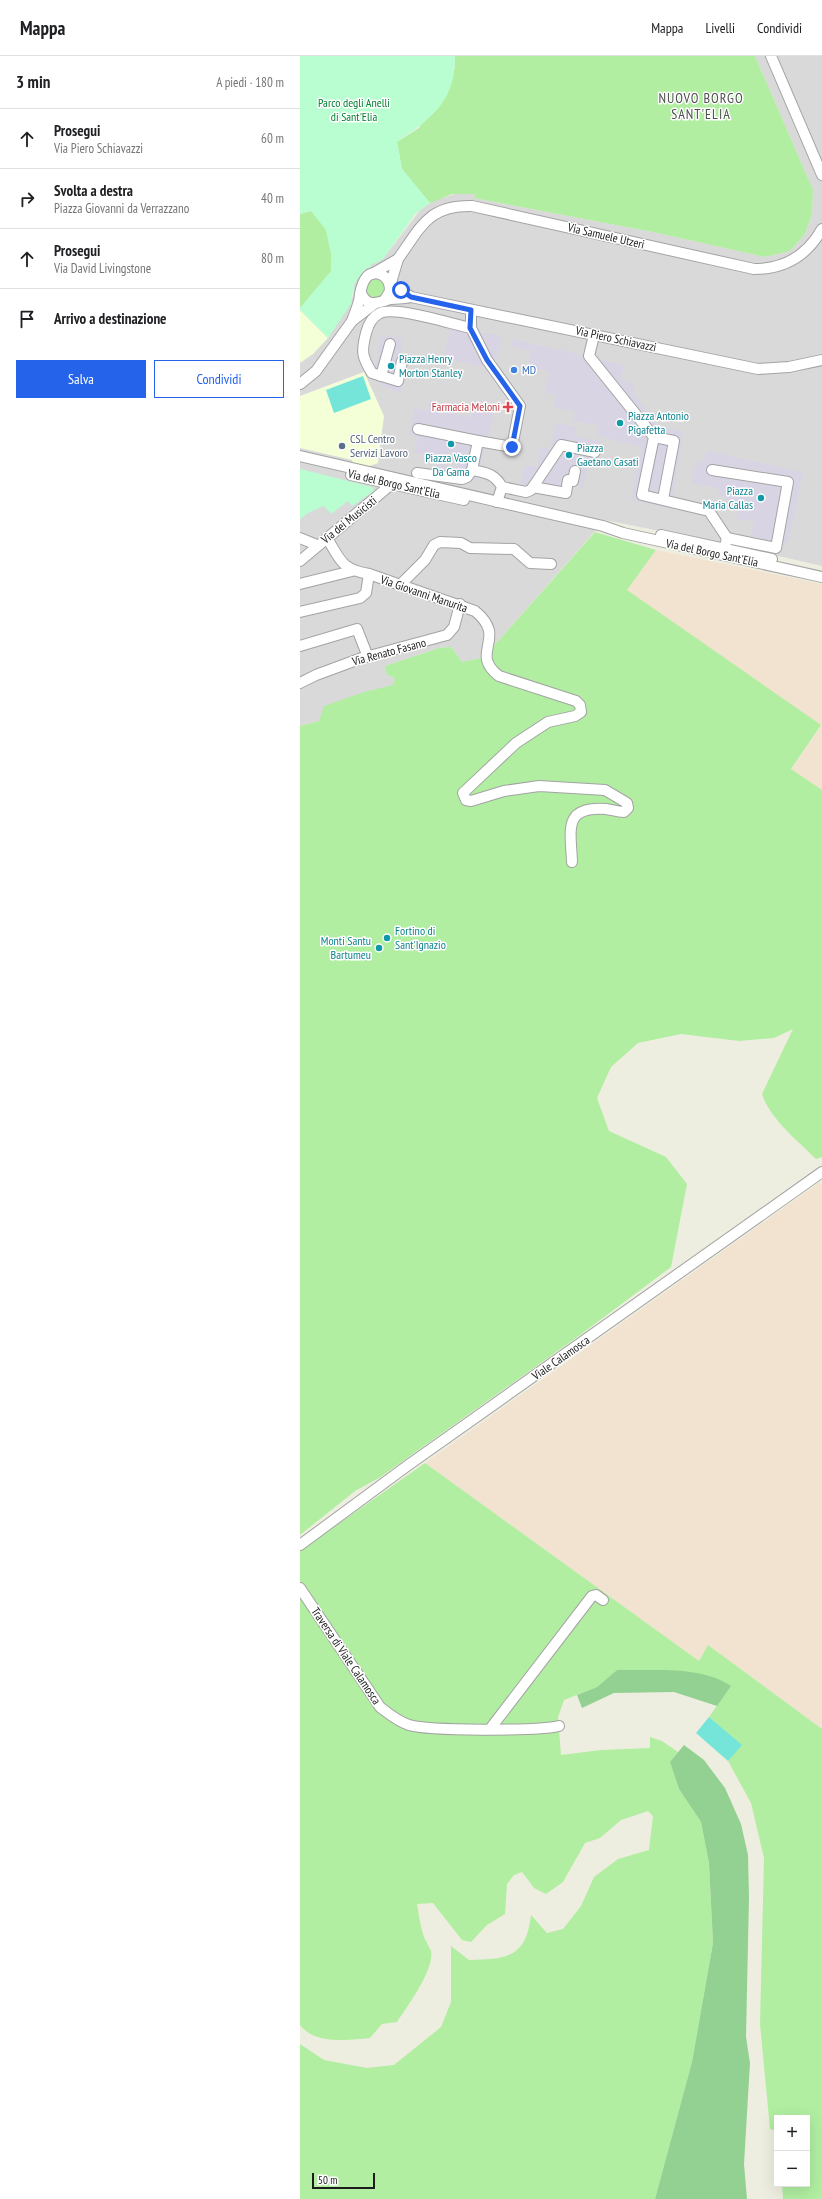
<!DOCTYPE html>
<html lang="it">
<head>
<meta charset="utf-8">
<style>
  body { margin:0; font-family:"PT Sans Narrow",sans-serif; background:#f6f6f6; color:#202124 }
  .controls { position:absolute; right:12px; bottom:12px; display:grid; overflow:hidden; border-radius:0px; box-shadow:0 4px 16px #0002 }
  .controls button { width:36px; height:36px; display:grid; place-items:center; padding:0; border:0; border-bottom:1px solid #e0e0e0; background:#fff; color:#202124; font:20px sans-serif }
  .scale { position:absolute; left:12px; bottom:10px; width:63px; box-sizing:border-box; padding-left:4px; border:2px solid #1c1c1c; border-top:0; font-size:11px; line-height:14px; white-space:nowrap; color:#1c1c1c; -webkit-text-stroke:3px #fff; paint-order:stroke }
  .stop { position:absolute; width:12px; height:12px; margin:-9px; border:3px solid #2563eb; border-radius:50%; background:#fff }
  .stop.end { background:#2563eb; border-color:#fff; box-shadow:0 1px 4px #0008 }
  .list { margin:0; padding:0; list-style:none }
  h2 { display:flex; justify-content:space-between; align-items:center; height:52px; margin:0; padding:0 16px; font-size:17px }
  h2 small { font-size:13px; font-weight:400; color:#757577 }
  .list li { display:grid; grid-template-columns:26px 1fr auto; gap:12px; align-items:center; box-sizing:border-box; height:60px; padding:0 16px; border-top:1px solid #e0e0e0 }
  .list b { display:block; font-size:15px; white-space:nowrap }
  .list p { margin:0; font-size:13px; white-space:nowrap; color:#757577 }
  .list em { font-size:13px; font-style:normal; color:#757577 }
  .actions { display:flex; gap:8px; padding:12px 16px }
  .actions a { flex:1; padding:9px 0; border:1px solid #2563eb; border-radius:0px; text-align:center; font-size:14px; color:#2563eb }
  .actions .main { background:#2563eb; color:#fff }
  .icon { flex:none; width:22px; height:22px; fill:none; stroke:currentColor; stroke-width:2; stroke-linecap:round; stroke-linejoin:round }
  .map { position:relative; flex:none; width:522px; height:2143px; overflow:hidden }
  header { display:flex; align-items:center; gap:24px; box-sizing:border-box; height:56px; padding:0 20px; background:#fff; border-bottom:1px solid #e0e0e0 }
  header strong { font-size:19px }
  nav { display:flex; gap:22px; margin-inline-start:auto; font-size:14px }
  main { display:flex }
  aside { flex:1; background:#fff }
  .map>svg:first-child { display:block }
</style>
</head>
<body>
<header>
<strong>Mappa</strong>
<nav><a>Mappa</a><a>Livelli</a><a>Condividi</a></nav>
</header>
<main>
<aside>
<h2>3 min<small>A piedi · 180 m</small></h2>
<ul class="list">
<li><svg class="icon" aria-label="ahead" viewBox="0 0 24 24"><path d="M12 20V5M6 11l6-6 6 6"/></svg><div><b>Prosegui</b><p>Via Piero Schiavazzi</p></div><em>60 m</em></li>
<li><svg class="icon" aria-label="right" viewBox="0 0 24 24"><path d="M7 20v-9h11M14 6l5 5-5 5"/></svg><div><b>Svolta a destra</b><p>Piazza Giovanni da Verrazzano</p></div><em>40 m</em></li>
<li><svg class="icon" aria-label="ahead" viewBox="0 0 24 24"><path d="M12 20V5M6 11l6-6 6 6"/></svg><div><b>Prosegui</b><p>Via David Livingstone</p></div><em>80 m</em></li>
<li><svg class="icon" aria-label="arrive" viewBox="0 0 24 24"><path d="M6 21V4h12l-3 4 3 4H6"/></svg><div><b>Arrivo a destinazione</b></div></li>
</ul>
<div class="actions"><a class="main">Salva</a><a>Condividi</a></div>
</aside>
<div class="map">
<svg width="522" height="2143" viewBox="0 0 522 2143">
  <rect width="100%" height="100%" fill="#eeeee0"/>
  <polygon fill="#dad9d9" points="455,0 522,0 522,510 435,490 305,464 191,593 190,600 162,606 151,591 139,592 85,610 87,619 95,622 94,630 64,636 19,665 0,670 0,254 28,282 53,240 54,228 61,217 71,208 83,203 121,153 135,144 159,137 175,138 174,142 353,176 465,201 490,195 505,178 512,158 513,134"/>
  <g fill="#f4ffd8">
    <polygon points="0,254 28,282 13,298 0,307"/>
    <polygon points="64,316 84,360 78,407 64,412 54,410 52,404 0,392 0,340"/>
  </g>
  <g fill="#f2e3d1">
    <polygon points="356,494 522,528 522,734 491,714 521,670 326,534"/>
    <polygon points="520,1126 522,1129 522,1673 408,1589 399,1605 125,1407"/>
  </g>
  <g fill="#b1eea1">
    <polygon points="155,0 455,0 513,134 512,158 505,178 490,195 465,201 353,176 174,142 175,138 152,138 130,147 102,113 97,86 119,72 155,12"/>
    <polygon points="11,155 26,173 31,197 31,216 0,252 0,158"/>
    <circle cx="76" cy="233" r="10"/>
    <path d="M295 476 356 494 327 534 521 669 491 713 522 734V1101L516 1103C497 1084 470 1063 462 1038L493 973 474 982 439 985 381 978 338 987 311 1011 297 1042 309 1075 366 1101 387 1128 371 1211 280 1279 79 1422 55 1435 0 1479V670L19 665 24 650 64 636 93 629 95 622 87 619 85 610 139 592 151 591 162 606 190 600 191 593Z"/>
    <path d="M125 1407 399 1605 408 1589 522 1673V2143H483L482 2128H507V2062H477V2075L470 2073 460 1968 464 1802 451 1747 428 1705 441 1689 409 1661 430 1631 317 1614 297 1631 264 1644 258 1661 261 1699 301 1694 350 1692V1681L362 1685 378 1696 370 1706 379 1733 401 1766 409 1807 413 1887 392 2006 355 2143H0V1988L24 2004 67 2012 94 2009 141 1971 151 1946V1890L169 1904C207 1903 226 1902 231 1859L247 1877 263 1873 281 1850 294 1821 318 1803 349 1794 353 1760 348 1755 321 1764 300 1782 285 1787 263 1826 246 1838 234 1832 222 1816 214 1819 207 1828 205 1858 187 1869 171 1886 162 1884 133 1847 117 1848C119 1859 120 1870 124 1881 126 1886 129 1890 131 1895 135 1913 107 1951 97 1966L82 1968 70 1982C49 1984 15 1989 0 1969V1495Z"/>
  </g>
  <g fill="#92d191">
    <path d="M317 1614C353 1615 400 1609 431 1630L417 1650 374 1636 314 1637 282 1652 277 1639 297 1631Z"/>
    <polygon points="384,1689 404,1704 425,1732 441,1768 448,1799 449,1841 446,1981 450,2007 444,2108 447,2143 355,2143 392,2006 413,1887 409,1807 401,1766 379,1733 370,1706"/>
  </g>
  <g fill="#b8fed1">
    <path d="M0 0H155C156 45 131 63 97 86L102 113 130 147 115 158 83 203 76 207 71 208 70 212H66L54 228 51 248 28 282 0 254V252L31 215V197L26 174 11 155 0 158Z"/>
    <polygon points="0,413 72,431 74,435 52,450 48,445 31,458 24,450 8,457 0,463"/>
  </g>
  <g fill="#76e5d9">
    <polygon points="63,320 71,343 34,357 26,334"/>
    <polygon points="409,1661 442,1689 428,1705 396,1677"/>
  </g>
  <g fill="#d9d4e4">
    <polygon points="151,270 202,280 198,297 192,313 144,302"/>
    <polygon points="82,278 103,283 100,298 109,300 101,337 80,329 73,321"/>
    <polygon points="213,283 324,309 321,324 335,329 333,336 358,370 383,376 371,453 331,444 342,392 297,379 299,370 273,365 275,356 253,351 256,339 245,336 249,315 228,311 231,295 211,291"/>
    <polygon points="130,344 151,349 150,357 170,362 173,353 194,358 176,426 138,417 140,408 156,411 159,398 148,396 146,404 114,397 118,381 109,379 115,352 128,355"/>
    <polygon points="256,367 277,371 275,380 302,386 297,407 289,405 283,432 274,430 271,442 219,433 225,409 237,411 241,391 250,393"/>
    <polygon points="407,395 503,416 489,484 484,489 451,480 454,466 436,462 439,447 425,444 426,441 418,439 419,433 391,427 394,411 396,411 398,404 404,405"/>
  </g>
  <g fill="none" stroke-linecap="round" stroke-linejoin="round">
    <defs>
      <g id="minor">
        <polyline points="471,0 522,119"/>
        <path d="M98 203C121 171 128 149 172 150L454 213C484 213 507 200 522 173"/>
        <polyline points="72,218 98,203 90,230"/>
        <polyline points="90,230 101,234 111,241"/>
        <path d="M61 237C68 253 78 246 91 243 98 242 104 243 111 241L458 313 489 311 522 304"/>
        <path d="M171 254V272L187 304 220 350 212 391 178 385 172 414C187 417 195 418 202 431L197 446"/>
        <path d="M52 265C55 256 60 246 60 238 62 227 67 212 82 219 88 222 90 228 90 235L84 245"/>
        <polyline points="294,279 289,300 354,381 342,439 409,455 427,482 423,499"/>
        <path d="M102 305 98 325 72 317C62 301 61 296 66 277 68 269 72 261 80 257 96 250 151 268 171 272"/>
        <polyline points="81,320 90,288"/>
        <polyline points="0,328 16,315 52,265 74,248"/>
        <polyline points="118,373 178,385"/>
        <polyline points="354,381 374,385 363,443"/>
        <polyline points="0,400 303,470 323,477 522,521"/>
        <polyline points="412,414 488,426 476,492 427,482"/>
        <polyline points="117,417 162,423 167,421 172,414"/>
        <polyline points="51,419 164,444"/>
        <polyline points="202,431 226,436 231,434 261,389 295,396"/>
        <polyline points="233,431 266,437 268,424 273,425 275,415"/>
        <polyline points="361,479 472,503"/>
        <polyline points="0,482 17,489"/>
        <path d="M27 482C41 505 41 513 69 518L175 555C209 583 168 596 199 620L276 645 280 649 281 656 275 660 248 666 216 687 163 737 166 744 171 745 204 735 239 730 305 734 327 747 328 752 324 756C318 756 312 754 306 753 262 750 271 775 272 806"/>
        <polyline points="0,505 94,426"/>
        <polyline points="0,528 52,515"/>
        <polyline points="100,529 125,504 134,489 140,486 161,487 170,492 214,493 230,507 251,508"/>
        <polyline points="0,556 60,542 66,537 69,518"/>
        <polyline points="0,590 57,573 68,601"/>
        <polyline points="0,627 16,619 62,602 147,579 154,571 160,548"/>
        <polyline points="0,1489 107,1410 522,1116"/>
        <path d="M0 1532 80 1651C89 1658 97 1665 109 1669 128 1675 239 1675 259 1670"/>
        <polyline points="190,1673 292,1540 296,1539 303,1544"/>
      </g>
    </defs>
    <use href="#minor" stroke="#a3a3a3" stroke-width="12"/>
    <use href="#minor" stroke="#fff" stroke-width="10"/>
  </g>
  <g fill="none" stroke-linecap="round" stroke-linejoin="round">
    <polyline stroke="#2563eb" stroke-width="5" points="101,234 111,241 171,254 170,272 187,304 220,350 212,391"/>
  </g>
  <g fill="#0f9aa8" stroke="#fff" stroke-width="1.5">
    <circle cx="91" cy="310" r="4"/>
    <circle cx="320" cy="367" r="4"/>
    <circle cx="151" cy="388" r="4"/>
    <circle cx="269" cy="399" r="4"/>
    <circle cx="461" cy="442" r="4"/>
    <circle cx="87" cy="882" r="4"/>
    <circle cx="79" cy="892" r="4"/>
  </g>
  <circle fill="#3f7fe0" stroke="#fff" stroke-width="1.5" cx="214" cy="314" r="4"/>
  <path fill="#e0444e" stroke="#fff" stroke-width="1.5" d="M206 345h4v4h4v4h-4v4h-4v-4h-4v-4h4z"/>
  <circle fill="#5c6f8a" stroke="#fff" stroke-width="1.5" cx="42" cy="390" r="4"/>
  <g text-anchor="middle" stroke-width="3" stroke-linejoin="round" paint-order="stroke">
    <g font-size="12" fill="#028130" stroke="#fff">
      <text x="54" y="51">Parco degli Anelli<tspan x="54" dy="14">di Sant'Elia</tspan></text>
    </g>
    <g font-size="12" fill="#1c1c1c" stroke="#fff">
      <text transform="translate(306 180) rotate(13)" y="4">Via Samuele Utzeri</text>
      <text transform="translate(316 283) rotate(12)" y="4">Via Piero Schiavazzi</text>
      <text transform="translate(94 428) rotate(13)" y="4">Via del Borgo Sant'Elia</text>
      <text transform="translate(49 464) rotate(-39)" y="4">Via dei Musicisti</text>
      <text transform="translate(412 497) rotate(12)" y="4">Via del Borgo Sant'Elia</text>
      <text transform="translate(124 538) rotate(19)" y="4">Via Giovanni Manurita</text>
      <text transform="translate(89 596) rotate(-15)" y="4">Via Renato Fasano</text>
      <text transform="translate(261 1302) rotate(-35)" y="4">Viale Calamosca</text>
      <text transform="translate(46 1600) rotate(56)" y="4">Traversa di Viale Calamosca</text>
    </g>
    <g font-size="12" fill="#0d838f" stroke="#fff" text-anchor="start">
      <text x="99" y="307">Piazza Henry<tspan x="99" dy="14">Morton Stanley</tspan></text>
      <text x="328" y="364">Piazza Antonio<tspan x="328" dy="14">Pigafetta</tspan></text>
      <text x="277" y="396">Piazza<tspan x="277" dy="14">Gaetano Casati</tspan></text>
      <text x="151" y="406" text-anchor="middle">Piazza Vasco<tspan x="151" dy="14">Da Gama</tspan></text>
      <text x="453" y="439" text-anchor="end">Piazza<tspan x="453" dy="14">Maria Callas</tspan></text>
      <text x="95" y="879">Fortino di<tspan x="95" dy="14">Sant'Ignazio</tspan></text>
      <text x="71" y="889" text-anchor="end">Monti Santu<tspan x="71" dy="14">Bartumeu</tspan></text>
    </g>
    <g font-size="12" fill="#366cbe" stroke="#fff" text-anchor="start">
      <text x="222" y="318">MD</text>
    </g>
    <g font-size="12" fill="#be3a42" stroke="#fff" text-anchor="end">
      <text x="200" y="355">Farmacia Meloni</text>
    </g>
    <g font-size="12" fill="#4e5e75" stroke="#fff" text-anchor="start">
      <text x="50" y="387">CSL Centro<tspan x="50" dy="14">Servizi Lavoro</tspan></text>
    </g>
    <g font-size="14" letter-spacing="1" fill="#4f4f4f" stroke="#fff">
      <text x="401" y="47">NUOVO BORGO<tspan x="401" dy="16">SANT'ELIA</tspan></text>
    </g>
  </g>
</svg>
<div class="controls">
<button>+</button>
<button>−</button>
</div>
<div class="scale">50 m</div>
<div class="stop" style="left:101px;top:234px"></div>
<div class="stop end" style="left:212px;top:391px"></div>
</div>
</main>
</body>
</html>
